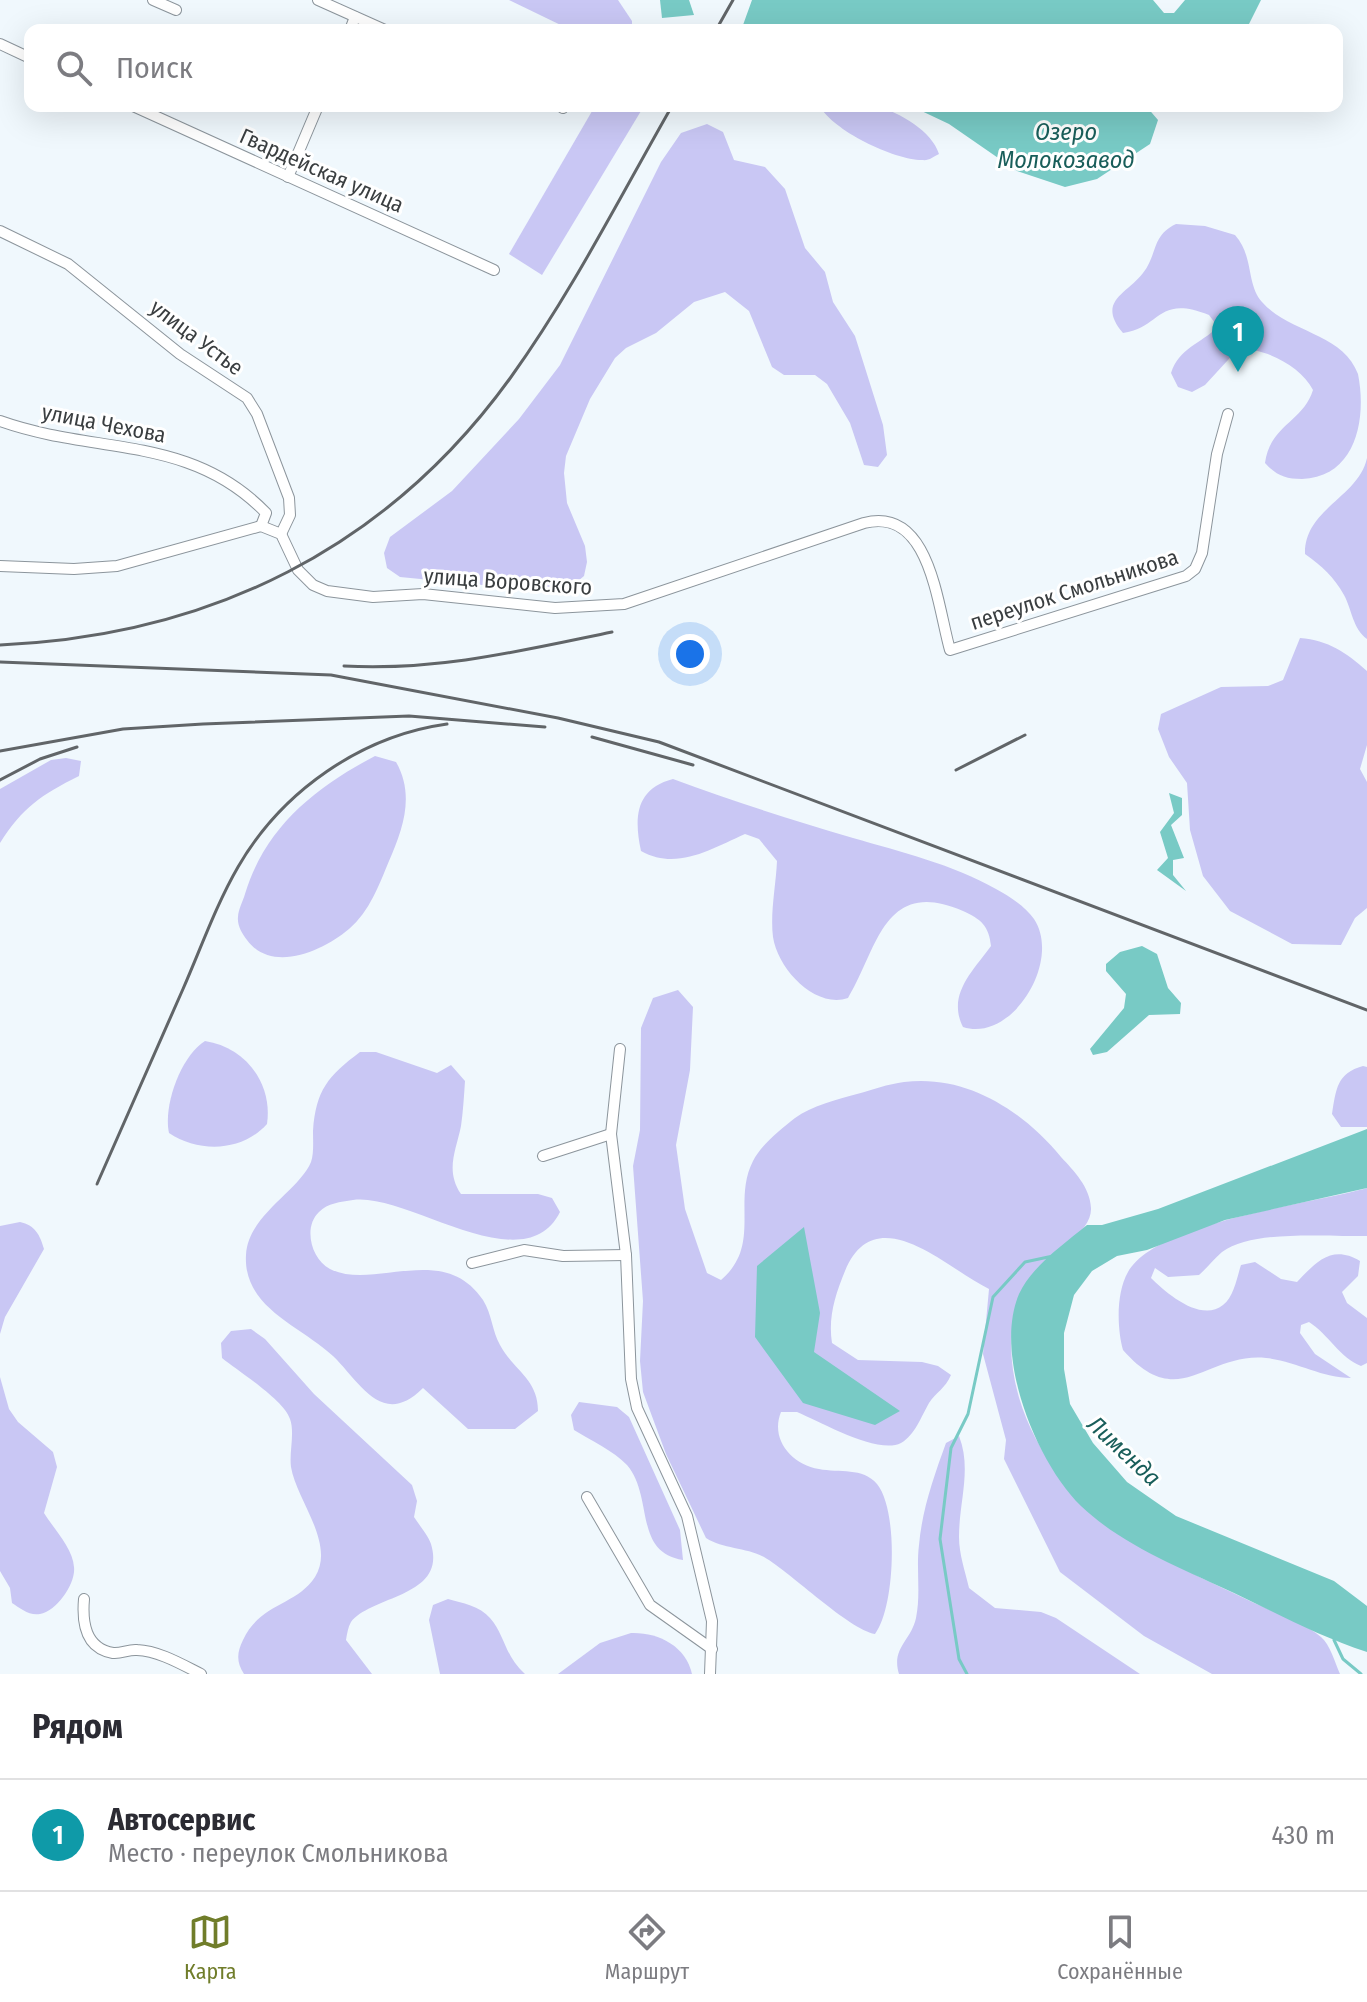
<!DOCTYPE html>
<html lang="ru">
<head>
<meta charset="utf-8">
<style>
  body { margin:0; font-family:"Fira Sans Condensed",sans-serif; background:#f7f7f7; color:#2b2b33 }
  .you { position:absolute; left:690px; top:654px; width:28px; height:28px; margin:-20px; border:6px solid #fff; border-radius:50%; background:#1a73e8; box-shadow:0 0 0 12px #1a73e833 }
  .badge { display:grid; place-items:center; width:52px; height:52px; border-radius:50%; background:#707d2a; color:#fff; font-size:26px; font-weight:700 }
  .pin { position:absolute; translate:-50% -66px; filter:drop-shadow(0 2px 4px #0008) }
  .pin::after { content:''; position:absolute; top:42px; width:28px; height:24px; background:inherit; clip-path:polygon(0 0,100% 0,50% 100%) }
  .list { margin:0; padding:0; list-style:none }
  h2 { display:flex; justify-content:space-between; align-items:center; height:104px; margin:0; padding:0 32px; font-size:34px }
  h2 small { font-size:26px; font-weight:400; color:#7c7c81 }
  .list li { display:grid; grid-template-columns:52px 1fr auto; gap:24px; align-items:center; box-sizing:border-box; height:112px; padding:0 32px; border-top:2px solid #e1e1e2 }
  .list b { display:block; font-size:30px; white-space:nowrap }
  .list p { margin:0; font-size:26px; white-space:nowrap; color:#7c7c81 }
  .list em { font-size:26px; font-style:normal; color:#7c7c81 }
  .icon { flex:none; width:44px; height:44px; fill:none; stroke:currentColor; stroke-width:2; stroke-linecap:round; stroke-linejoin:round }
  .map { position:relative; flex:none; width:1367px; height:1674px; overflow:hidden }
  .search { position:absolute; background:#fff; box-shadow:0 8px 32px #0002; left:24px; right:24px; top:24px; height:88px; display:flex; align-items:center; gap:20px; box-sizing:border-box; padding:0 28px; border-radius:16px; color:#7c7c81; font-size:30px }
  .sheet { height:216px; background:#fff }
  nav { display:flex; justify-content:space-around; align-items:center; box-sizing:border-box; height:112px; border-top:2px solid #e1e1e2; background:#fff; font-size:22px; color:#7c7c81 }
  nav a { display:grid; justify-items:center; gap:4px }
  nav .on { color:#707d2a }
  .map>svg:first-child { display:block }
</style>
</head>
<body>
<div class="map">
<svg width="1367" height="1674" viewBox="0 0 1367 1674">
  <rect width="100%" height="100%" fill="#f0f8fd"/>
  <g fill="#c9c7f4">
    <polygon points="509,0 618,0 632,21 632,30 571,30"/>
    <polygon points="595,106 644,106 542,275 509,254"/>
    <path d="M820 106C837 106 860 102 877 106 900 113 932 131 939 154 933 157 929 161 922 160 894 160 832 130 820 106Z"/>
    <polygon points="707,124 723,132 734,160 765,167 785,189 805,248 825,272 833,302 855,336 883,425 887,455 878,467 864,465 850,423 827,384 815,375 784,375 772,367 749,311 725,292 694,302 656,333 626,348 615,358 590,399 566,456 564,473 567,503 585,546 587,562 584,576 572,586 543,591 400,577 387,568 384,553 390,537 452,491 519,419 560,365 661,162 681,133"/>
    <path d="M1176 224 1205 226 1235 235C1254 256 1246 284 1262 302 1289 333 1343 333 1358 374 1367 419 1356 477 1302 479 1285 479 1276 475 1265 463 1270 425 1303 422 1313 390 1301 366 1266 349 1239 348L1205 385 1192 392 1178 387 1171 373C1179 348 1200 344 1218 327L1209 315C1157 294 1161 328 1123 333 1096 301 1127 294 1143 273 1158 254 1151 236 1176 224Z"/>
    <path d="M1367 458V639C1353 629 1352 610 1344 595 1334 577 1322 566 1305 554 1304 509 1359 497 1367 458Z"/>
    <path d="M1300 638C1328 640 1347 653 1367 671V745L1360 769 1367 782V908L1355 918 1341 945 1292 944 1230 911 1203 876 1190 830 1187 783 1169 757 1158 729 1161 714 1221 687 1268 686 1283 680Z"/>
    <path d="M375 756 396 762C415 795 403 829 389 861 379 885 370 911 349 929 323 951 272 974 247 940 242 934 237 925 238 917 238 910 243 901 245 894 265 827 316 787 375 756Z"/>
    <path d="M66 758 81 761 79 776C41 795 23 807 0 843V789L51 760Z"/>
    <path d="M673 779C732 801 792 820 853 838 901 852 952 864 996 889 1009 896 1026 907 1034 919 1062 961 1012 1043 963 1027 947 995 972 972 991 946 989 926 981 919 963 911 883 876 877 951 848 998 816 1009 778 970 773 937 770 913 776 885 777 861L759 839 745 834C711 849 677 871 641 851 634 818 635 789 673 779Z"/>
    <path d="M678 990 693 1007 690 1070 676 1145 685 1209 707 1273 721 1280C762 1245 732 1202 753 1161 761 1145 780 1130 795 1118 811 1106 838 1099 857 1094 872 1090 888 1084 904 1082 967 1074 1023 1111 1061 1157 1074 1171 1090 1187 1091 1208 1092 1233 1052 1252 1037 1270 991 1325 1013 1412 1053 1466 1104 1536 1175 1565 1250 1601 1273 1612 1302 1621 1321 1637 1330 1644 1335 1663 1340 1674H1212L1144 1636 1060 1572 1004 1459 1006 1440 983 1354 989 1289C946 1268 876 1197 845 1271 835 1295 828 1318 832 1343L858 1360 922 1362 938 1366 951 1375C945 1389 936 1392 929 1403 921 1417 915 1435 901 1443 878 1455 821 1422 797 1412H781C770 1439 791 1464 819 1469 839 1473 863 1467 877 1484 899 1511 895 1608 875 1634 848 1629 793 1574 764 1557 745 1547 723 1549 706 1538L666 1454 643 1392 640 1361 643 1301 633 1166 640 1130 641 1028 653 998Z"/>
    <path d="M205 1041C245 1047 273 1083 267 1124 242 1152 199 1153 169 1133 163 1105 181 1056 205 1041Z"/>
    <path d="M360 1052H376L437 1073 451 1065 465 1081C464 1096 463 1112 461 1126 456 1151 445 1170 461 1194H538L552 1198 560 1212C524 1284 407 1192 353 1200 340 1202 328 1203 319 1212 303 1227 311 1259 330 1269 374 1291 443 1241 483 1300 492 1314 492 1331 500 1345 514 1371 538 1379 538 1411L515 1429H468L423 1388C382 1429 360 1382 333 1356 301 1326 243 1308 246 1255 248 1215 299 1191 311 1162 314 1154 313 1140 313 1131 316 1090 328 1076 360 1052Z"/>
    <path d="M1363 1066 1367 1067V1127H1341L1332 1114C1336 1089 1337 1073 1363 1066Z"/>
    <path d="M1367 1188V1236C1329 1237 1253 1229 1222 1252 1214 1259 1207 1268 1199 1275L1168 1277 1155 1268 1151 1278C1166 1293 1201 1323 1223 1305 1234 1297 1237 1277 1241 1265L1255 1262 1281 1279 1297 1282C1316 1262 1332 1244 1360 1261L1358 1276 1342 1292 1347 1303 1367 1318V1363L1361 1366C1340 1358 1328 1334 1309 1322L1301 1325 1300 1333 1315 1354 1351 1378C1322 1378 1295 1361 1266 1358 1206 1352 1179 1414 1123 1350 1117 1328 1116 1293 1128 1272 1157 1221 1313 1204 1367 1188Z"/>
    <path d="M20 1222C35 1225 40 1235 44 1249L5 1317 0 1334V1226Z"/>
    <path d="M251 1329 265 1339 314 1394 412 1485 417 1501 414 1517C419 1525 428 1535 431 1544 447 1597 372 1595 351 1622 348 1627 347 1634 346 1640L372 1674H244C236 1662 237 1652 243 1640 260 1603 296 1606 315 1577 336 1544 296 1499 291 1467 289 1452 295 1433 290 1419 284 1400 238 1371 222 1358L221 1343 231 1331Z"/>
    <path d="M0 1377 9 1409 18 1422 53 1452 57 1467 44 1513C53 1528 73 1548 74 1567 76 1583 57 1611 40 1614 29 1616 20 1608 12 1603L10 1588 0 1571Z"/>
    <path d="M579 1402 617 1407 629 1417 680 1530 683 1560C633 1552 654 1497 627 1465 614 1451 590 1440 574 1430L571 1415Z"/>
    <path d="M959 1436C972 1469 959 1502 959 1537 959 1554 965 1571 969 1588L995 1608 1041 1612 1056 1618 1140 1674H899C891 1648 911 1641 916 1618 921 1594 916 1569 919 1545 922 1510 934 1476 946 1443Z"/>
    <path d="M448 1599C462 1603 480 1606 490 1618 505 1635 504 1655 525 1674H440L429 1620 433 1605Z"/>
    <path d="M631 1633C658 1632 686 1646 692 1674H558L600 1643Z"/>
  </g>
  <g fill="#78cac5">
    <polygon points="660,0 689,0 694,15 662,18"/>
    <path d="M752 0H1153L1164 13H1174L1185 0H1261L1246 30H1094C1084 21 1074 23 1064 30H745L743 25Z"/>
    <polygon points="911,106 1146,106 1158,120 1150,144 1097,179 1065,187 1017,171 949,124"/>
    <polygon points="1169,793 1182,798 1182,815 1171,825 1184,858 1173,860 1173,875 1186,891 1157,870 1168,858 1160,832 1174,813"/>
    <polygon points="1142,946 1157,954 1168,988 1181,1003 1180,1014 1149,1015 1107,1052 1093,1055 1090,1049 1124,1008 1126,994 1106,971 1106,964 1120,952"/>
    <path d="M1367 1129V1188L1225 1220 1147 1250 1117 1256 1092 1271 1074 1295 1064 1333V1369L1070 1404 1093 1443 1127 1482 1176 1516 1334 1581 1367 1606V1652C1320 1637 1278 1614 1234 1593 1183 1569 1123 1546 1081 1506 1036 1462 993 1355 1019 1294 1032 1266 1064 1244 1087 1225H1102L1158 1209Z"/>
    <polygon points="804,1227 820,1313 814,1352 900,1411 875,1425 803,1403 755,1337 757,1266"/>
  </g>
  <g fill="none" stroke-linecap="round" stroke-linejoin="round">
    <g stroke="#78cac5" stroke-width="3">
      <polyline points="1334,1640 1343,1659 1361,1674"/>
      <polyline points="967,1674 959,1659 940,1539 951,1448 968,1414 993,1297 1025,1262 1053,1256"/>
    </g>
    <defs>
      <g id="street">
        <polyline points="153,0 176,10"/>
        <polyline points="318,0 385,30"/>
        <polyline points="350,30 355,17"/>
        <polyline points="0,44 30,58"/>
        <polyline points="133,106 494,270"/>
        <polyline points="560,106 563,108"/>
        <polyline points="288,177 318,106"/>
        <polyline points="0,231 68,264 180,354 247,398 257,414 289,498 290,515 281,534"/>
        <path d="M0 421C95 455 190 434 266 513L261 526"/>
        <path d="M0 566 74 569 117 566 261 526 281 534 298 570 313 585 327 591 373 597 423 594 555 608 624 604 864 523C930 506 937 604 950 650L1186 576 1195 569 1202 553 1217 454 1228 414"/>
        <polyline points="620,1049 611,1134 626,1255 631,1379 637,1408 687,1516 712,1621 710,1674"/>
        <polyline points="543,1156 611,1134"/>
        <polyline points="472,1263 524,1250 563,1256 626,1255"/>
        <polyline points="587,1497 650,1605 712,1649"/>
        <path d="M84 1599C82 1622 85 1648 113 1653 121 1654 129 1649 137 1650 159 1651 181 1664 201 1674"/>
      </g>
    </defs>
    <use href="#street" stroke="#8c959c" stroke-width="12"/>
    <use href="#street" stroke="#fff" stroke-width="10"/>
    <g stroke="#616568" stroke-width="3">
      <polyline points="716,30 733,0"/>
      <path d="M0 645C210 636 388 548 511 377 572 292 620 197 672 106"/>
      <polyline points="0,662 331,675 558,718 659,742 1367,1010"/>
      <path d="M344 666C438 671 520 651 612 632"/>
      <polyline points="592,737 693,765"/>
      <polyline points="0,751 123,729 203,724 409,716 545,727"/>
      <polyline points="956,770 1025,735"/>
      <polyline points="0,780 40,759 77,747"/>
      <path d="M97 1184C126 1119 155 1054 183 989 201 948 216 905 238 867 282 791 361 736 447 724"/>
    </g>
  </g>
  <g text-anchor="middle" stroke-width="6" stroke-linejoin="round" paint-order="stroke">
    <g font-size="22" fill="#3a3e40" stroke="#fff">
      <text transform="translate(322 170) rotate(24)" y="8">Гвардейская улица</text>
      <text transform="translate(197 337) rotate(37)" y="8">улица Устье</text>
      <text transform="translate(104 423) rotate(11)" y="8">улица Чехова</text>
      <text transform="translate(508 581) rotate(4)" y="8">улица Воровского</text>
      <text transform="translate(1074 589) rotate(-18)" y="8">переулок Смольникова</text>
    </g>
    <g font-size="24" font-style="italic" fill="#195e5a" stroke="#fff">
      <text x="1066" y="140">Озеро<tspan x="1066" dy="28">Молокозавод</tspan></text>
      <text transform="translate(1124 1451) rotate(43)" y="8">Лименда</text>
    </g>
  </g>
</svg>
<div class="you"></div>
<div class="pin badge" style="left:1238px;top:372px;background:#0f9aa8">1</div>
<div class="search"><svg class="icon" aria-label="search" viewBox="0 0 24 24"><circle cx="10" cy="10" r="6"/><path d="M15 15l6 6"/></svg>Поиск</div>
</div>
<section class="sheet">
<h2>Рядом<small></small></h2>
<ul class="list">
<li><span class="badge" style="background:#0f9aa8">1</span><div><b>Автосервис</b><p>Место · переулок Смольникова</p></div><em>430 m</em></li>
</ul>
</section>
<nav>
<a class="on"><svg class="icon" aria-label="map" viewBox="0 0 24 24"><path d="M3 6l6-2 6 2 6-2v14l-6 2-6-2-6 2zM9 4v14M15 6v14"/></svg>Карта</a>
<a><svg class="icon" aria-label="directions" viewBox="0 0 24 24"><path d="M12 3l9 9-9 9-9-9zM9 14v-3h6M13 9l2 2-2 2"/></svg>Маршрут</a>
<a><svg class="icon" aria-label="saved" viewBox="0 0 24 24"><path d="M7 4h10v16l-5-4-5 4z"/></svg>Сохранённые</a>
</nav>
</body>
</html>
